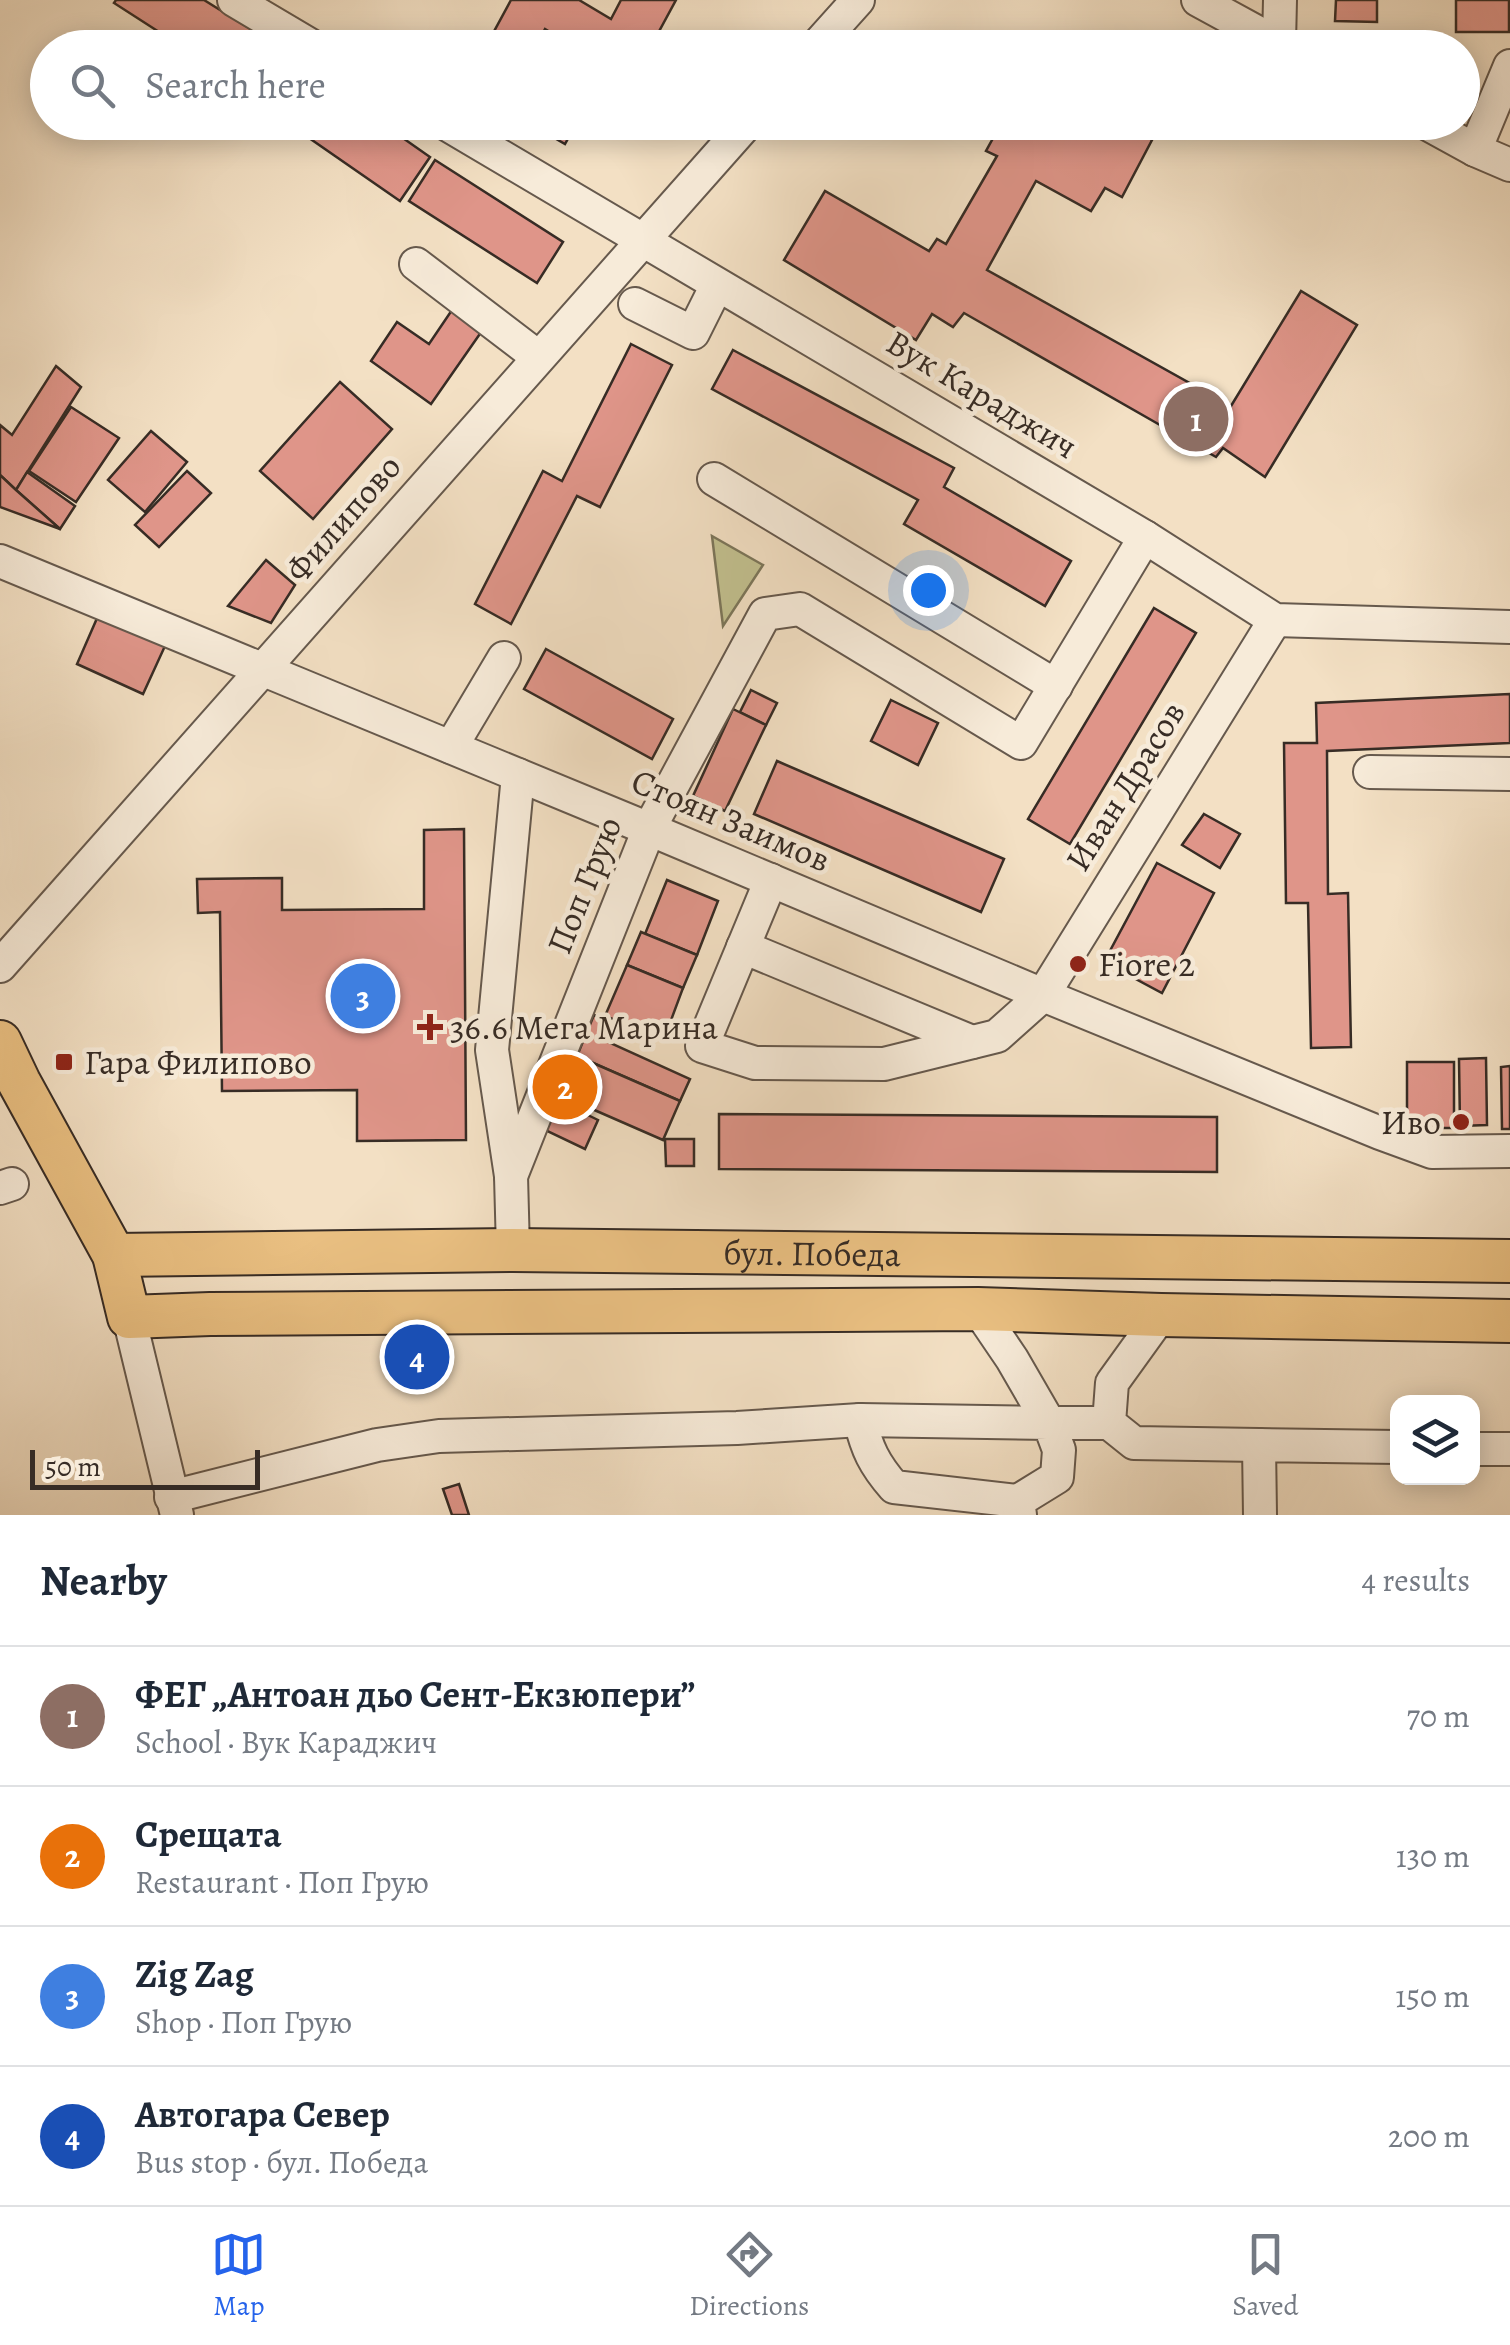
<!DOCTYPE html>
<html lang="en">
<head>
<meta charset="utf-8">
<style>
  body { margin:0; font-family:Alegreya,serif; background:#f2f2f3; color:#1f2937 }
  .controls { position:absolute; right:30px; bottom:30px; display:grid; overflow:hidden; border-radius:20px; box-shadow:0 5px 25px #0003 }
  .controls button { width:90px; height:90px; display:grid; place-items:center; padding:0; border:0; border-bottom:2px solid #e0e1e3; background:#fff; color:#1f2937; font:50px sans-serif }
  .scale { position:absolute; left:30px; bottom:25px; width:230px; box-sizing:border-box; padding-left:10px; border:5px solid #372c25; border-top:0; font-size:28px; line-height:35px; white-space:nowrap; color:#372c25; -webkit-text-stroke:8px #f7ebd9; paint-order:stroke }
  .you { position:absolute; left:928px; top:590px; width:35px; height:35px; margin:-25px; border:8px solid #fff; border-radius:50%; background:#1a73e8; box-shadow:0 0 0 15px #1a73e833 }
  .badge { display:grid; place-items:center; width:65px; height:65px; border-radius:50%; background:#2563eb; color:#fff; font-size:32px; font-weight:700 }
  .pin { position:absolute; translate:-50% -50%; border:5px solid #fff; box-shadow:0 2px 10px #0006 }
  .list { margin:0; padding:0; list-style:none }
  h2 { display:flex; justify-content:space-between; align-items:center; height:130px; margin:0; padding:0 40px; font-size:42px }
  h2 small { font-size:32px; font-weight:400; color:#747a83 }
  .list li { display:grid; grid-template-columns:65px 1fr auto; gap:30px; align-items:center; box-sizing:border-box; height:140px; padding:0 40px; border-top:2px solid #e0e1e3 }
  .list b { display:block; font-size:38px; white-space:nowrap }
  .list p { margin:0; font-size:32px; white-space:nowrap; color:#747a83 }
  .list em { font-size:32px; font-style:normal; color:#747a83 }
  .icon { flex:none; width:55px; height:55px; fill:none; stroke:currentColor; stroke-width:2; stroke-linecap:round; stroke-linejoin:round }
  .map { position:relative; flex:none; width:1510px; height:1515px; overflow:hidden }
  .search { position:absolute; background:#fff; box-shadow:0 5px 25px #0003; left:30px; right:30px; top:30px; height:110px; display:flex; align-items:center; gap:25px; box-sizing:border-box; padding:0 35px; border-radius:55px; color:#747a83; font-size:38px }
  .sheet { height:690px; background:#fff }
  nav { display:flex; justify-content:space-around; align-items:center; box-sizing:border-box; height:140px; border-top:2px solid #e0e1e3; background:#fff; font-size:28px; color:#747a83 }
  nav a { display:grid; justify-items:center; gap:5px }
  nav .on { color:#2563eb }
  .map>svg:first-child { display:block }
</style>
</head>
<body>
<div class="map">
<svg width="1510" height="1515" viewBox="0 0 1510 1515">
  <rect width="100%" height="100%" fill="#f3e0c4"/>
  <filter id="stains"><feTurbulence type="fractalNoise" baseFrequency=".002" numOctaves="4"/><feColorMatrix values="0 0 0 0 .2 0 0 0 0 .09 0 0 0 0 .02 0 0 0 .5 -.17"/></filter>
  <radialGradient id="worn" r=".72"><stop offset=".6" stop-color="#630" stop-opacity="0"/><stop offset="1" stop-color="#630" stop-opacity=".3"/></radialGradient>
  <polygon fill="#c2c08f" stroke="#7c765a" stroke-width="2.5" points="712,536 763,565 723,626"/>
  <g fill="#df9589" stroke="#372c25" stroke-width="2.5">
    <polygon points="116,0 204,0 265,38 259,48 184,48 114,3"/>
    <polygon points="511,0 579,0 611,19 621,0 676,0 650,48 576,48 545,29 535,48 485,48"/>
    <polygon points="1336,0 1377,0 1377,22 1335,21"/>
    <rect x="1456" y="0" width="53" height="32"/>
    <polygon points="286,122 380,122 430,157 400,201"/>
    <polygon points="527,122 609,122 601,137 576,124 565,144"/>
    <polygon points="1002,122 1120,122 1152,140 1122,197 1105,188 1091,211 1036,181 987,270 1231,406 1301,291 1357,325 1265,477 1223,448 1216,457 964,313 953,327 932,314 916,340 784,260 825,191 929,251 937,239 946,244 997,156 986,151"/>
    <polygon points="435,160 563,242 537,283 409,201"/>
    <polygon points="454,307 484,328 431,404 371,361 397,322 429,344"/>
    <polygon points="631,344 672,365 600,507 577,496 511,624 475,604 543,471 562,481"/>
    <polygon points="733,350 954,468 944,487 1071,561 1045,606 904,524 918,500 712,389"/>
    <polygon points="56,366 81,387 16,490 0,475 0,425 12,435"/>
    <polygon points="340,382 392,429 313,519 260,471"/>
    <polygon points="71,407 119,438 76,502 29,471"/>
    <polygon points="151,431 187,462 145,512 108,480"/>
    <polygon points="187,471 211,493 159,547 135,525"/>
    <polygon points="27,472 75,506 60,529 16,490"/>
    <polygon points="0,475 16,490 60,529 0,507"/>
    <polygon points="266,560 295,585 271,623 228,606"/>
    <polygon points="1154,608 1196,633 1070,844 1028,819"/>
    <polygon points="98,616 165,646 143,694 77,664"/>
    <polygon points="546,649 673,719 652,759 524,689"/>
    <polygon points="751,690 777,703 766,725 740,712"/>
    <polygon points="1510,694 1510,743 1327,751 1328,894 1348,893 1351,1047 1311,1048 1308,903 1286,903 1284,743 1317,743 1316,703"/>
    <polygon points="891,700 938,723 918,765 871,741"/>
    <polygon points="733,709 766,725 725,811 693,796"/>
    <polygon points="777,761 1004,859 981,912 754,814"/>
    <polygon points="1204,814 1240,834 1220,868 1182,845"/>
    <polygon points="464,829 466,1140 357,1141 357,1090 222,1091 220,912 198,913 197,879 282,878 282,910 424,909 424,830"/>
    <polygon points="1157,863 1214,893 1162,993 1104,962"/>
    <polygon points="667,880 718,901 697,955 645,934"/>
    <polygon points="641,932 697,955 683,988 627,965"/>
    <polygon points="627,965 683,988 664,1039 605,1016"/>
    <polygon points="594,1015 616,1025 608,1042 690,1079 680,1101 577,1056"/>
    <polygon points="577,1056 680,1101 663,1140 560,1095"/>
    <polygon points="1486,1058 1487,1125 1460,1126 1459,1059"/>
    <rect x="1407" y="1062" width="47" height="66"/>
    <polygon points="1510,1066 1510,1129 1502,1129 1501,1067"/>
    <polygon points="559,1101 598,1120 585,1149 545,1130"/>
    <polygon points="719,1114 1217,1117 1217,1172 719,1169"/>
    <polygon points="665,1139 694,1139 694,1166 666,1166"/>
    <polygon points="459,1484 469,1515 452,1515 443,1489"/>
  </g>
  <g fill="none" stroke-linecap="round" stroke-linejoin="round">
    <defs>
      <g id="minor">
        <polyline points="234,0 315,48"/>
        <polyline points="1198,0 1286,48"/>
        <polyline points="1279,43 1280,0"/>
        <polyline points="815,48 858,0"/>
        <polyline points="443,122 1145,537 1275,620 1510,627"/>
        <polyline points="1424,122 1475,150 1510,165"/>
        <polyline points="1475,150 1510,66"/>
        <polyline points="416,264 538,357"/>
        <polyline points="635,304 693,333 717,285"/>
        <polyline points="714,479 1056,686"/>
        <polyline points="0,561 649,829 1043,995 1380,1133 1432,1152 1510,1151"/>
        <polyline points="451,747 504,658"/>
        <polyline points="1370,772 1510,774"/>
        <polyline points="771,880 702,1046 755,1063 884,1064 997,1036 1043,995 1275,620"/>
        <polyline points="743,947 972,1042"/>
        <polyline points="0,966 748,122"/>
        <polyline points="511,1176 649,829 765,614 800,609 1021,743 1145,537"/>
        <polyline points="0,1188 12,1184"/>
        <polyline points="513,1250 511,1176 492,1050 518,775"/>
        <polyline points="978,1309 1012,1359 1049,1423 1109,1423"/>
        <polyline points="1161,1315 1112,1383 1109,1423 1134,1443 1259,1445"/>
        <polyline points="129,1317 177,1515"/>
        <path d="M860 1420C867 1449 874 1464 894 1487L1018 1501"/>
        <polyline points="1472,1449 1510,1449"/>
        <polyline points="171,1497 377,1445 439,1436 737,1428 860,1420 1049,1423 1059,1450 1057,1477 1018,1501 1020,1515"/>
        <polyline points="1260,1515 1259,1445 1398,1447"/>
      </g>
      <g id="major">
        <polyline points="0,1042 19,1082 114,1255 129,1317 210,1314 978,1309 1161,1315 1510,1321"/>
        <path id="s1" d="M114 1255 513 1250 1510 1261"/>
      </g>
    </defs>
    <use href="#minor" stroke="#66594d" stroke-width="36"/>
    <use href="#major" stroke="#372c25" stroke-width="46"/>
    <use href="#minor" stroke="#f7ebd9" stroke-width="32"/>
    <use href="#major" stroke="#eac082" stroke-width="42"/>
  </g>
  <g fill="#8f2418" stroke="#f7ebd9" stroke-width="4">
    <circle cx="1078" cy="964" r="10"/>
    <path d="M425 1012h10v10h10v10h-10v10h-10v-10h-10v-10h10z"/>
    <rect x="54" y="1052" width="20" height="20" rx="5"/>
    <circle cx="1461" cy="1122" r="10"/>
  </g>
  <g text-anchor="middle" stroke-width="9" stroke-linejoin="round" paint-order="stroke">
    <g font-size="35" fill="#372c25" stroke="#f7ebd9">
      <text transform="translate(982 394) rotate(31)" y="12">Вук Караджич</text>
      <text transform="translate(343 518) rotate(-49)" y="12">Филипово</text>
      <text transform="translate(1125 786) rotate(-58)" y="12">Иван Драсов</text>
      <text transform="translate(731 820) rotate(23)" y="12">Стоян Заимов</text>
      <text transform="translate(584 885) rotate(-68)" y="12">Поп Грую</text>
      <text dy="12" stroke="none"><textPath href="#s1" startOffset="698">бул. Победа</textPath></text>
    </g>
    <g font-size="35" fill="#372c25" stroke="#f7ebd9" text-anchor="start">
      <text x="1098" y="976">Fiore 2</text>
      <text x="450" y="1039">36.6 Мега Марина</text>
      <text x="84" y="1074">Гара Филипово</text>
      <text x="1441" y="1134" text-anchor="end">Иво</text>
    </g>
  </g>
  <rect width="100%" height="100%" filter="url(#stains)"/>
  <rect width="100%" height="100%" fill="url(#worn)"/>
</svg>
<div class="controls">
<button><svg class="icon" aria-label="layers" viewBox="0 0 24 24"><path d="M12 4l9 5-9 5-9-5zM3 14l9 5 9-5"/></svg></button>
</div>
<div class="scale">50 m</div>
<div class="you"></div>
<div class="pin badge" style="left:1196px;top:419px;background:#8d6e63">1</div>
<div class="pin badge" style="left:565px;top:1087px;background:#e8710a">2</div>
<div class="pin badge" style="left:363px;top:996px;background:#3f7fe0">3</div>
<div class="pin badge" style="left:417px;top:1357px;background:#1a4fb4">4</div>
<div class="search"><svg class="icon" aria-label="search" viewBox="0 0 24 24"><circle cx="10" cy="10" r="6"/><path d="M15 15l6 6"/></svg>Search here</div>
</div>
<section class="sheet">
<h2>Nearby<small>4 results</small></h2>
<ul class="list">
<li><span class="badge" style="background:#8d6e63">1</span><div><b>ФЕГ „Антоан дьо Сент-Екзюпери”</b><p>School · Вук Караджич</p></div><em>70 m</em></li>
<li><span class="badge" style="background:#e8710a">2</span><div><b>Срещата</b><p>Restaurant · Поп Грую</p></div><em>130 m</em></li>
<li><span class="badge" style="background:#3f7fe0">3</span><div><b>Zig Zag</b><p>Shop · Поп Грую</p></div><em>150 m</em></li>
<li><span class="badge" style="background:#1a4fb4">4</span><div><b>Автогара Север</b><p>Bus stop · бул. Победа</p></div><em>200 m</em></li>
</ul>
</section>
<nav>
<a class="on"><svg class="icon" aria-label="map" viewBox="0 0 24 24"><path d="M3 6l6-2 6 2 6-2v14l-6 2-6-2-6 2zM9 4v14M15 6v14"/></svg>Map</a>
<a><svg class="icon" aria-label="directions" viewBox="0 0 24 24"><path d="M12 3l9 9-9 9-9-9zM9 14v-3h6M13 9l2 2-2 2"/></svg>Directions</a>
<a><svg class="icon" aria-label="saved" viewBox="0 0 24 24"><path d="M7 4h10v16l-5-4-5 4z"/></svg>Saved</a>
</nav>
</body>
</html>
